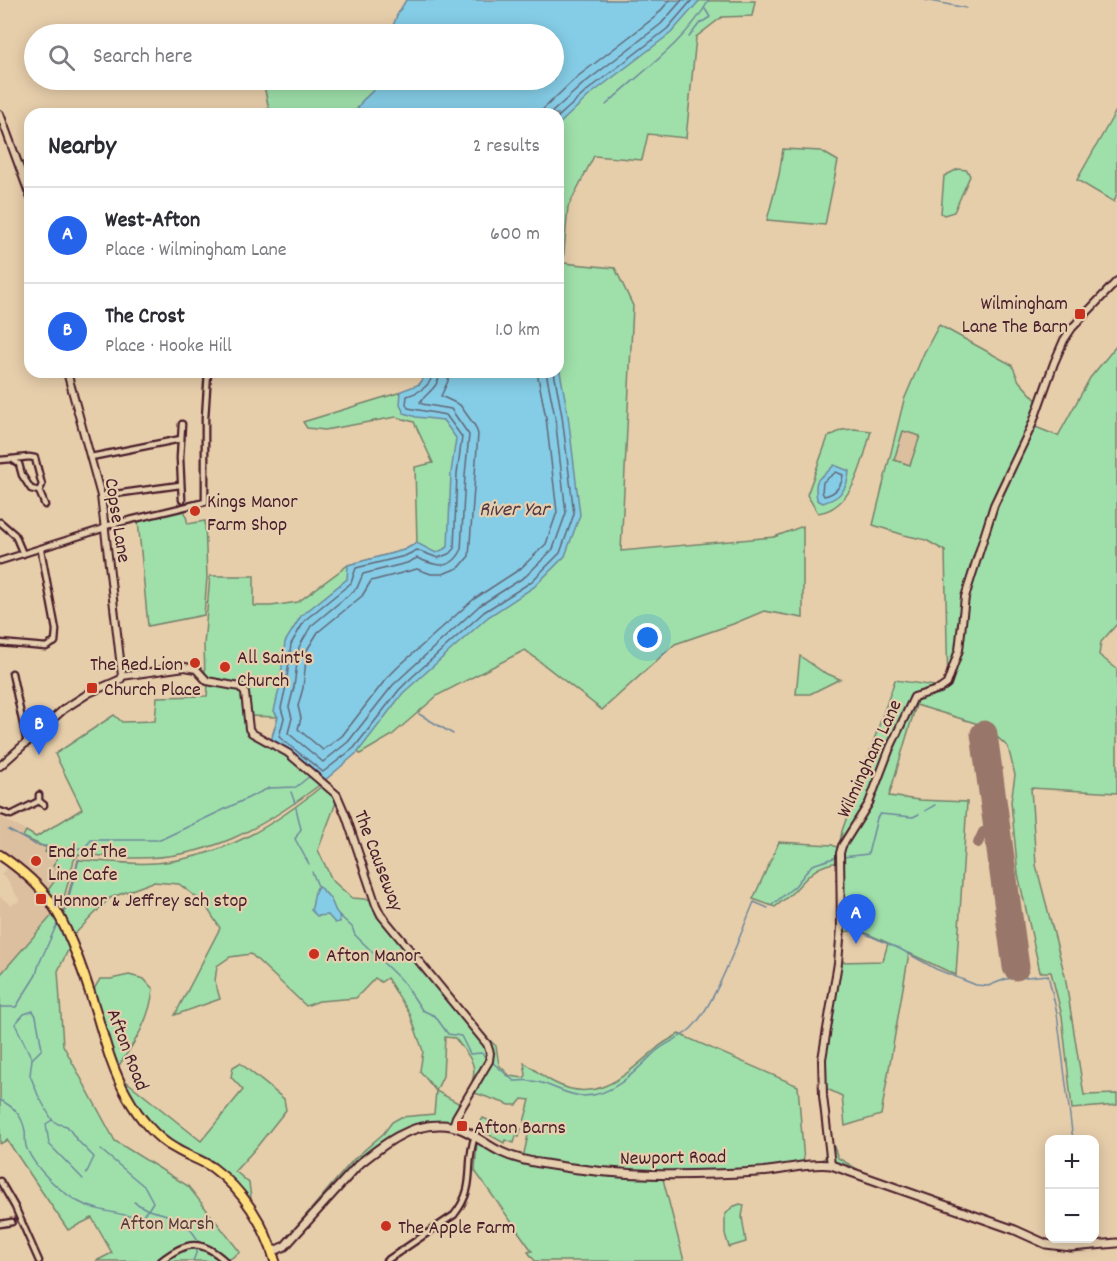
<!DOCTYPE html>
<html lang="en">
<head>
<meta charset="utf-8">
<style>
  body { margin:0; font-family:Dekko,sans-serif; background:#f2f2f3; color:#2b2b33 }
  .controls { position:absolute; right:18px; bottom:18px; display:grid; overflow:hidden; border-radius:12px; box-shadow:0 3px 15px #0003 }
  .controls button { width:54px; height:54px; display:grid; place-items:center; padding:0; border:0; border-bottom:2px solid #e1e1e2; background:#fff; color:#2b2b33; font:30px sans-serif }
  .you { position:absolute; left:648px; top:638px; width:21px; height:21px; margin:-15px; border:4px solid #fff; border-radius:50%; background:#1a73e8; box-shadow:0 0 0 9px #1a73e833 }
  .badge { display:grid; place-items:center; width:39px; height:39px; border-radius:50%; background:#2563eb; color:#fff; font-size:20px; font-weight:700 }
  .pin { position:absolute; translate:-50% -50px; filter:drop-shadow(0 2px 3px #0008) }
  .pin::after { content:''; position:absolute; top:32px; width:21px; height:18px; background:inherit; clip-path:polygon(0 0,100% 0,50% 100%) }
  .list { margin:0; padding:0; list-style:none }
  h2 { display:flex; justify-content:space-between; align-items:center; height:78px; margin:0; padding:0 24px; font-size:26px }
  h2 small { font-size:20px; font-weight:400; color:#7c7c81 }
  .list li { display:grid; grid-template-columns:39px 1fr auto; gap:18px; align-items:center; box-sizing:border-box; height:96px; padding:0 24px; border-top:2px solid #e1e1e2 }
  .list b { display:block; font-size:22px; white-space:nowrap }
  .list p { margin:0; font-size:20px; white-space:nowrap; color:#7c7c81 }
  .list em { font-size:20px; font-style:normal; color:#7c7c81 }
  .icon { flex:none; width:33px; height:33px; fill:none; stroke:currentColor; stroke-width:2; stroke-linecap:round; stroke-linejoin:round }
  .map { position:relative; flex:none; width:1117px; height:1261px; overflow:hidden }
  .search { position:absolute; background:#fff; box-shadow:0 3px 15px #0003; left:24px; top:24px; width:540px; height:66px; display:flex; align-items:center; gap:15px; box-sizing:border-box; padding:0 21px; border-radius:33px; color:#7c7c81; font-size:22px }
  .panel { position:absolute; background:#fff; box-shadow:0 3px 15px #0003; left:24px; top:108px; width:540px; height:270px; border-radius:18px }
  .map>svg:first-child { display:block }
</style>
</head>
<body>
<div class="map">
<svg width="1117" height="1261" viewBox="0 0 1117 1261">
  <rect width="100%" height="100%" fill="#e7ceab"/>
  <filter id="ink" filterUnits="userSpaceOnUse"><feTurbulence type="fractalNoise" baseFrequency=".0167" numOctaves="2"/><feDisplacementMap in="SourceGraphic" scale="12" xChannelSelector="R" yChannelSelector="G"/><feConvolveMatrix kernelMatrix="1 2 1 2 8 2 1 2 1" color-interpolation-filters="sRGB"/></filter>
  <g filter="url(#ink)">
    <g fill="#dcbf9e">
      <polygon points="903,431 920,436 910,466 893,460"/>
      <polygon points="0,817 26,831 23,837 74,859 61,909 54,913 0,975 0,897 11,905 20,901 7,879 1,875 8,865 0,859"/>
    </g>
    <g fill="#9fe0aa" stroke="#74806a" stroke-width="1.5" fill-rule="evenodd">
      <polygon points="601,0 755,1 752,16 722,17 696,37 686,138 648,134 642,160 594,156 568,207 563,263 615,268 633,306 621,551 774,537 803,526 803,618 764,611 733,624 675,644 602,710 525,650 438,695 391,736 360,754 358,752 359,738 558,372 558,114 542,80 554,80 554,34"/>
      <polygon points="269,80 391,80 390,114 270,114 263,81"/>
      <polygon points="1117,109 1117,193 1114,202 1077,180"/>
      <polygon points="783,149 821,151 838,161 825,225 767,220 779,175"/>
      <polygon points="958,169 967,170 970,176 954,212 944,215 941,213 944,176"/>
      <path d="M939 325 1012 365 1019 381 1038 402 996 505 1033 426 1058 436 1090 378 1117 345V624L1101 642 1099 655 1117 669V793L1031 788 1036 865 1065 976 1084 1095 1117 1094V1105L1072 1109 1062 1016 1051 972H1040L1018 874 1011 802 1015 775 1008 747 985 726 916 705 889 796 919 800 967 802 956 975 909 953 881 1115 845 1126 842 1096 823 1087V1059L840 962 883 961 888 943 859 930 842 932 839 862C816 865 809 875 794 891 788 897 781 902 775 907L753 899 779 842 832 845 839 848 842 831 895 680 948 688 945 551 926 540 904 535 873 525 904 400 924 353ZM903 431 920 436 910 465 894 460Z"/>
      <polygon points="427,372 460,372 428,404 520,502 273,733 278,717 248,716 246,692 210,681 205,677 204,645 210,576 254,576 254,606 271,606 298,602 348,565 404,550 417,543 415,467 433,463 414,422 396,417 325,430 307,428 303,422 411,389 420,384"/>
      <path d="M854 429 871 431C863 460 854 508 818 513L807 495 828 437 842 430Z"/>
      <polygon points="184,509 188,524 205,521 207,577 204,615 148,626 138,520"/>
      <polygon points="800,656 823,672 840,679 810,694 796,694"/>
      <path d="M208 684 236 688 243 693 247 730 279 748 322 783C262 829 207 860 129 858 112 857 95 855 79 854L74 860 61 909 48 890 62 871 53 866 57 858 45 852 47 848 23 837 26 831 36 837 82 809 55 754 114 715 122 722 155 721 157 697 207 696Z"/>
      <path d="M323 785 337 800 318 850 332 880 352 898 377 900 390 922 473 1024 496 1046 499 1065 510 1076 524 1078 526 1075 524 1062C534 1069 544 1078 555 1083 597 1105 626 1074 656 1049 662 1043 671 1039 679 1034L798 1086 804 1162C823 1160 826 1163 830 1143L834 1147 838 1158 859 1170 860 1174 833 1164 757 1171 615 1173 523 1158 530 1126 524 1122 530 1100 522 1099 517 1105H510L469 1091C480 1064 471 1059 455 1038L445 1037 443 1076 436 1091 462 1105 449 1128C434 1128 417 1132 403 1138 364 1156 316 1218 286 1251L282 1243 353 1160 384 1133 392 1122 401 1117 434 1114 436 1091 420 1071 423 1051 410 1014 387 978 381 982 375 978 356 998 319 1001 306 1006 251 954 230 957 217 966 215 981 220 999 175 1015 220 928 204 903 179 884 153 882 110 898 72 937 63 913 78 860C103 861 130 865 156 863 222 857 273 827 323 785Z"/>
      <polygon points="54,913 70,946 58,971 63,1045 115,1141 188,1186 240,1252 227,1261 96,1261 112,1253 92,1218 68,1230 7,1140 0,1144 0,975"/>
      <path d="M129 975 144 979 153 989C150 1019 135 1043 117 1068L105 1032 94 989 100 979H111Z"/>
      <polygon points="240,1063 284,1099 286,1110 255,1149 235,1171 249,1183 252,1206 238,1190 158,1134 129,1096 122,1078 201,1141 243,1090 231,1077 233,1067"/>
      <polygon points="483,1118 506,1128 521,1129 519,1137 516,1136 514,1143 505,1140 504,1143 477,1128"/>
      <polygon points="477,1141 538,1165 611,1177 663,1179 684,1261 535,1261 528,1252 532,1251 530,1248 475,1171"/>
      <polygon points="740,1204 744,1205 742,1217 746,1242 729,1247 725,1234 725,1215 732,1207"/>
    </g>
    <g fill="#85cde6" stroke="#6d879b" stroke-width="1.5">
      <polygon points="406,0 700,0 671,33 591,94 558,125 558,114 354,114 362,101 379,85 380,80 554,80 554,34 390,34 397,15"/>
      <polygon points="558,361 568,415 580,515 565,556 534,587 488,617 403,693 358,752 324,781 271,741 278,717 274,711 280,685 285,642 301,616 347,579 348,565 404,550 417,543 436,553 448,547 451,473 456,438 443,420 416,417 404,413 400,405 401,391 420,384 427,372 558,372"/>
      <path d="M834 465 849 471C848 489 840 498 823 503L817 500C813 472 821 482 834 465Z"/>
      <path d="M318 886C323 891 329 895 332 902 335 908 334 911 339 915L340 922 335 923 328 915 317 916 311 910C315 901 312 894 318 886Z"/>
    </g>
    <g fill="none" stroke-linecap="round" stroke-linejoin="round">
      <g stroke="#626576" stroke-width="1.5">
        <polyline points="538,114 577,77 655,17 670,0"/>
        <polyline points="550,114 583,84 661,24 682,0"/>
        <polyline points="558,117 588,90 667,29 692,0"/>
        <path d="M433 372C431 386 420 392 407 396L406 404 408 408 446 415 462 437 457 474 454 549 451 553 438 558 417 550 405 556 356 568 351 583 305 620 291 644 286 686 281 708 284 718 279 737 323 772 354 748 399 690 411 678 484 612 531 582 560 553 574 514 562 416 554 372"/>
        <path d="M440 372C439 387 428 392 420 402L422 404 451 409 469 435 465 475 461 551C450 572 433 565 417 558L407 563 363 574 357 588 311 626 299 647 294 687 289 707 292 718 288 733 323 762 348 742 393 685 406 673 479 606 526 576 553 549 566 513 555 417 546 372"/>
        <polyline points="449,372 448,381 441,396 460,405 475,426 478,434 469,556 460,567 443,574 431,574 417,569 371,581 362,596 318,632 307,650 303,688 298,706 301,718 298,729 323,750 342,736 386,679 399,666 474,599 520,569 546,544 557,512 546,418 537,372"/>
        <path d="M836 472 843 475C842 486 835 494 824 496L822 492 823 482Z"/>
      </g>
      <g stroke="#6d879b" stroke-width="1.5">
        <polyline points="925,0 966,8"/>
        <polyline points="689,37 699,24 710,17 705,9"/>
        <path d="M606 105C641 72 686 42 709 0"/>
        <polyline points="419,714 453,734"/>
        <polyline points="291,792 295,803"/>
        <polyline points="296,808 301,829 295,839 309,864"/>
        <polyline points="925,811 935,805"/>
        <polyline points="8,830 36,845 71,849 83,848"/>
        <polyline points="81,852 91,840 160,840 269,788 296,787 310,776"/>
        <polyline points="843,857 868,854 877,818 880,814 913,817 919,814"/>
        <polyline points="312,872 318,886"/>
        <polyline points="772,905 795,886 812,865 837,857"/>
        <polyline points="65,911 79,859"/>
        <polyline points="339,915 352,927 355,935 405,984 422,1010 435,1016 448,1034 461,1036 470,1054 481,1053 487,1058"/>
        <polyline points="852,928 900,949 936,969 976,985 988,986 1006,979 1048,975 1057,1013 1073,1140"/>
        <polyline points="0,1007 16,1007 36,975 39,964 57,924"/>
        <polyline points="32,1059 42,1049 36,1016 33,1011 24,1014 15,1024 32,1059 30,1075 38,1095 52,1120 58,1124 67,1126 77,1140 94,1157 86,1174"/>
        <path d="M492 1062 514 1081C520 1081 526 1080 532 1081 551 1083 565 1096 584 1096 612 1096 634 1073 653 1054 663 1044 676 1040 687 1032 713 1013 740 934 754 902L768 908"/>
        <path d="M0 1100C14 1107 22 1115 25 1131 26 1137 24 1143 27 1149 36 1169 57 1189 77 1201 95 1211 119 1213 139 1218L148 1210 153 1202 145 1187 101 1150"/>
        <polyline points="52,1120 46,1124 49,1144 83,1179"/>
        <polyline points="134,1202 148,1210 164,1214 186,1223 198,1240 198,1243"/>
        <polyline points="193,1261 198,1248"/>
      </g>
      <polyline stroke="#98766b" stroke-width="10" points="978,843 983,832 997,826"/>
      <polyline stroke="#98766b" stroke-width="27" points="984,734 1016,967"/>
      <defs>
        <g id="minor">
          <polyline points="182,424 180,458 182,500"/>
          <polyline points="91,457 181,439"/>
          <polyline points="12,459 29,457 35,458 42,485 39,491 45,505"/>
          <polyline points="0,460 12,459 19,464 22,475 31,489 39,491"/>
          <polyline points="101,496 180,485"/>
          <polyline points="0,522 15,535 23,554"/>
          <polyline points="105,526 205,502 205,418 208,372"/>
          <polyline points="0,561 105,528"/>
          <polyline points="0,643 46,647 55,642 56,630 41,550"/>
          <polyline points="12,673 27,743"/>
          <polyline points="39,795 39,801 44,805"/>
          <polyline points="0,811 11,815 39,801"/>
          <polyline points="0,1181 15,1207 39,1261"/>
          <polyline points="0,1224 12,1222"/>
          <path d="M161 1261C186 1241 202 1239 225 1261"/>
          <path d="M386 1261 454 1215C478 1185 464 1165 475 1136"/>
        </g>
        <g id="tertiary">
          <polyline points="0,114 30,196"/>
          <polyline points="67,372 101,496 122,676"/>
          <polyline points="122,676 185,667 196,669 207,681 240,687 245,693 249,729 252,733 288,753 337,795 346,816 376,905 381,915 487,1044 490,1053 489,1061 456,1117 453,1126"/>
          <polyline points="0,766 64,709 89,693 121,679 122,676"/>
          <polyline points="831,1165 823,1096 822,1059 838,963 841,928 840,853 842,846 869,803 890,748 914,697 940,689 947,684 959,650 965,597 994,505 1032,425 1054,363 1064,340 1072,328 1117,281"/>
        </g>
        <path id="secondary" d="M272 1252 285 1246 359 1164C383 1145 407 1125 439 1125 464 1124 480 1142 501 1152 514 1158 530 1162 545 1164 619 1177 684 1176 758 1172 782 1171 807 1162 831 1165L1015 1230 1046 1244 1071 1247 1117 1243"/>
        <path id="primary" d="M0 855C19 868 37 882 50 901 70 929 87 982 97 1015 105 1042 113 1072 127 1096 138 1116 156 1139 176 1149 187 1156 202 1160 213 1168 243 1190 265 1225 275 1261"/>
      </defs>
      <use href="#minor" stroke="#4a1f2b" stroke-width="9"/>
      <use href="#tertiary" stroke="#4a1f2b" stroke-width="10"/>
      <use href="#secondary" stroke="#4a1f2b" stroke-width="11"/>
      <use href="#primary" stroke="#4a1f2b" stroke-width="12"/>
      <use href="#minor" stroke="#e5cfae" stroke-width="4.5"/>
      <use href="#tertiary" stroke="#e5cfae" stroke-width="6"/>
      <use href="#secondary" stroke="#e5cfae" stroke-width="7"/>
      <use href="#primary" stroke="#fedf80" stroke-width="8"/>
    </g>
  </g>
  <g fill="#c8321e" stroke="#e5cfae" stroke-width="2">
    <rect x="1074" y="308" width="12" height="12" rx="3"/>
    <circle cx="195" cy="511" r="6"/>
    <circle cx="195" cy="663" r="6"/>
    <circle cx="225" cy="667" r="6"/>
    <rect x="86" y="682" width="12" height="12" rx="3"/>
    <circle cx="36" cy="861" r="6"/>
    <rect x="35" y="893" width="12" height="12" rx="3"/>
    <circle cx="314" cy="954" r="6"/>
    <rect x="456" y="1120" width="12" height="12" rx="3"/>
    <circle cx="386" cy="1226" r="6"/>
  </g>
  <g text-anchor="middle" stroke-width="4.5" stroke-linejoin="round" paint-order="stroke">
    <g font-size="20" fill="#4a1f2b" stroke="#e5cfae" text-anchor="start">
      <text x="1068" y="309" text-anchor="end">Wilmingham<tspan x="1068" dy="23">Lane The Barn</tspan></text>
      <text x="207" y="507">Kings Manor<tspan x="207" dy="23">Farm Shop</tspan></text>
      <text x="237" y="663">All Saint's<tspan x="237" dy="23">Church</tspan></text>
      <text x="183" y="670" text-anchor="end">The Red Lion</text>
      <text x="104" y="695">Church Place</text>
      <text x="48" y="857">End of The<tspan x="48" dy="23">Line Cafe</tspan></text>
      <text x="53" y="906">Honnor &amp; Jeffrey sch stop</text>
      <text x="326" y="961">Afton Manor</text>
      <text x="474" y="1133">Afton Barns</text>
      <text x="398" y="1233">The Apple Farm</text>
    </g>
    <g font-size="20" fill="#4a1f2b" stroke="#e5cfae">
      <text transform="translate(119 520) rotate(81)" y="7">Copse Lane</text>
      <text transform="translate(868 758) rotate(-65)" y="7">Wilmingham Lane</text>
      <text transform="translate(380 860) rotate(69)" y="7">The Causeway</text>
      <text transform="translate(129 1049) rotate(69)" y="7">Afton Road</text>
      <text transform="translate(673 1156) rotate(-1)" y="7">Newport Road</text>
    </g>
    <g font-size="20" fill="#573c3e" stroke="#e5cfae">
      <text x="167" y="1229">Afton Marsh</text>
    </g>
    <g font-size="21" font-style="italic" fill="#533947" stroke="#e5cfae">
      <text x="514" y="515">River Yar</text>
    </g>
  </g>
</svg>
<div class="controls">
<button>+</button>
<button>−</button>
</div>
<div class="you"></div>
<div class="pin badge" style="left:856px;top:944px">A</div>
<div class="pin badge" style="left:39px;top:755px">B</div>
<div class="search"><svg class="icon" aria-label="search" viewBox="0 0 24 24"><circle cx="10" cy="10" r="6"/><path d="M15 15l6 6"/></svg>Search here</div>
<section class="panel">
<h2>Nearby<small>2 results</small></h2>
<ul class="list">
<li><span class="badge">A</span><div><b>West-Afton</b><p>Place · Wilmingham Lane</p></div><em>600 m</em></li>
<li><span class="badge">B</span><div><b>The Crost</b><p>Place · Hooke Hill</p></div><em>1.0 km</em></li>
</ul>
</section>
</div>
</body>
</html>
